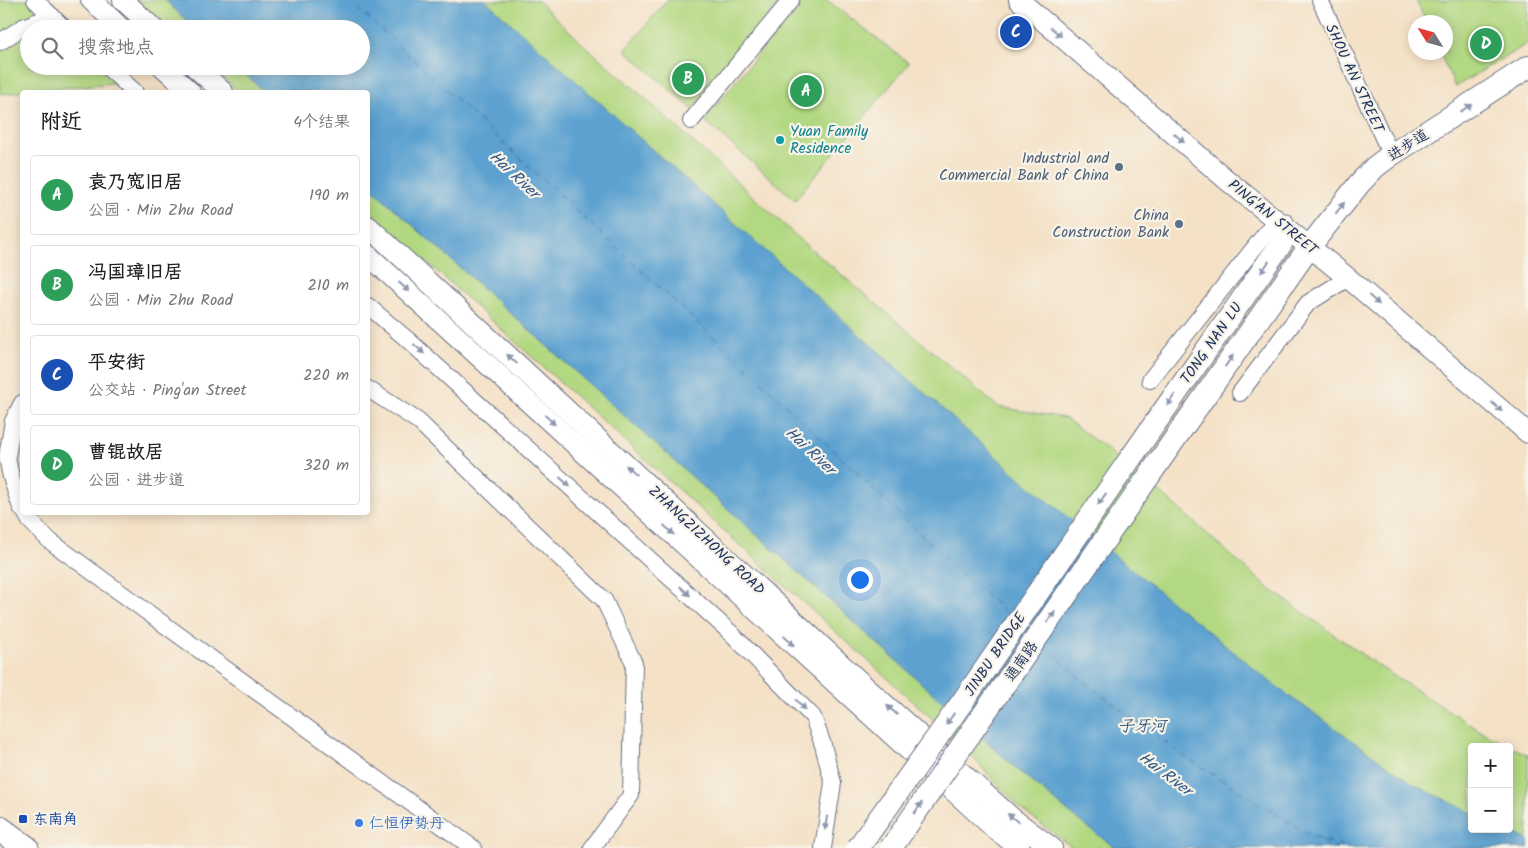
<!DOCTYPE html>
<html lang="zh">
<head>
<meta charset="utf-8">
<style>
  body { margin:0; font-family:Kalam,"LXGW WenKai TC",sans-serif; background:#f6f6f6; color:#202124 }
  .controls { position:absolute; right:15px; bottom:15px; display:grid; overflow:hidden; border-radius:5px; box-shadow:0 2px 12px #0003 }
  .controls button { width:45px; height:45px; display:grid; place-items:center; padding:0; border:0; border-bottom:1px solid #e0e0e0; background:#fff; color:#202124; font:25px sans-serif }
  .compass { position:absolute; left:1408px; top:15px; width:45px; height:45px; border-radius:50%; background:#fff; box-shadow:0 2px 12px #0003; rotate:307deg }
  .you { position:absolute; left:859px; top:579px; width:18px; height:18px; margin:-12px; border:4px solid #fff; border-radius:50%; background:#1a73e8; box-shadow:0 0 0 8px #1a73e833 }
  .badge { display:grid; place-items:center; width:32px; height:32px; border-radius:50%; background:#b5179e; color:#fff; font-size:16px; font-weight:700 }
  .pin { position:absolute; translate:-50% -50%; border:2px solid #fff; box-shadow:0 1px 5px #0006 }
  .list { margin:0; padding:0; list-style:none }
  h2 { display:flex; justify-content:space-between; align-items:center; height:65px; margin:0; padding:0 20px; font-size:21px }
  h2 small { font-size:16px; font-weight:400; color:#757577 }
  .list li { display:grid; grid-template-columns:32px 1fr auto; gap:15px; align-items:center; box-sizing:border-box; height:80px; margin:0 10px 10px; padding:0 10px; border:1px solid #e0e0e0; border-radius:5px }
  .list b { display:block; font-size:19px; white-space:nowrap }
  .list p { margin:0; font-size:16px; white-space:nowrap; color:#757577 }
  .list em { font-size:16px; font-style:normal; color:#757577 }
  .icon { flex:none; width:28px; height:28px; fill:none; stroke:currentColor; stroke-width:2; stroke-linecap:round; stroke-linejoin:round }
  .map { position:relative; flex:none; width:1528px; height:848px; overflow:hidden }
  .search { position:absolute; background:#fff; box-shadow:0 2px 12px #0003; left:20px; top:20px; width:350px; height:55px; display:flex; align-items:center; gap:12px; box-sizing:border-box; padding:0 18px; border-radius:28px; color:#757577; font-size:19px }
  .panel { position:absolute; background:#fff; box-shadow:0 2px 12px #0003; left:20px; top:90px; width:350px; height:425px; border-radius:5px }
  .map>svg:first-child { display:block }
</style>
</head>
<body>
<div class="map">
<svg width="1528" height="848" viewBox="0 0 1528 848">
  <rect width="100%" height="100%" fill="#f7f3e8"/>
  <filter id="ink" filterUnits="userSpaceOnUse"><feTurbulence type="fractalNoise" baseFrequency=".02" numOctaves="2"/><feDisplacementMap in="SourceGraphic" scale="10" xChannelSelector="R" yChannelSelector="G"/><feConvolveMatrix kernelMatrix="1 2 1 2 8 2 1 2 1" color-interpolation-filters="sRGB"/></filter>
  <filter id="wash" filterUnits="userSpaceOnUse"><feTurbulence type="fractalNoise" baseFrequency=".0096" numOctaves="4" result="noise"/><feDisplacementMap in="SourceGraphic" scale="20" xChannelSelector="R" yChannelSelector="G"/><feGaussianBlur stdDeviation="1.12" result="paint"/><feColorMatrix in="noise" values="0 0 0 0 0 0 0 0 0 0 0 0 0 0 0 0 0 1.4 0 .05"/><feComposite in="paint" operator="in"/></filter>
  <g filter="url(#wash)">
    <rect width="100%" height="100%" fill="#f4e1c6"/>
    <g fill="#b2d881" stroke="#668470" fill-rule="evenodd">
      <polygon points="0,0 50,0 80,29 29,29 29,66 119,66 134,81 0,94"/>
      <path d="M137 0H537L583 44 656 108 804 243 998 407 1065 418 1143 477 1267 587 1380 667 1482 732 1528 755V848H1073L1021 809 959 743 368 209V92H239L210 66H361V29H169ZM1472 747H1509V829H1472Z"/>
      <polygon points="667,0 782,0 692,109 625,50"/>
      <polygon points="803,0 827,0 909,63 795,200 704,120"/>
      <polygon points="1416,0 1528,0 1528,42 1525,45 1455,87 1440,53 1446,52 1446,22 1426,22"/>
    </g>
    <polygon fill="#5ba1d0" stroke="#3b6897" points="165,0 485,0 1022,480 1278,688 1415,785 1472,813 1472,829 1505,829 1528,840 1528,848 1116,848 1078,820 1018,770 368,185 368,92 265,92 236,66 361,66 361,29 195,29"/>
    <g fill="none" stroke-linecap="round" stroke-linejoin="round">
      <g stroke="#315786" stroke-width="1" stroke-dasharray="6 5" stroke-linecap="butt">
        <polyline points="349,0 765,385 957,569 1009,615"/>
        <polyline points="1044,646 1082,680 1182,755 1310,835 1337,848"/>
        <polyline points="1316,837 1349,848"/>
      </g>
    </g>
  </g>
  <g filter="url(#ink)">
    <g fill="none" stroke-linecap="round" stroke-linejoin="round">
      <defs>
        <g id="minor">
          <polyline points="35,0 65,29"/>
          <polyline points="1320,0 1391,155"/>
          <polyline points="0,42 23,27 52,16"/>
          <polyline points="106,66 135,92"/>
          <polyline points="691,121 791,0"/>
          <polyline points="368,306 408,340 732,634 813,717 823,745 833,783 823,848"/>
          <polyline points="1150,380 1277,219"/>
          <polyline points="368,389 418,421 604,600 634,663 631,795 592,848"/>
          <polyline points="1240,393 1308,303 1348,278"/>
          <polyline points="22,403 13,421 7,457 11,477 19,502 22,509"/>
          <polyline points="25,512 30,521 50,541 158,620 473,848"/>
        </g>
        <g id="tertiary">
          <polyline points="91,0 122,29"/>
          <polyline points="123,0 154,29"/>
          <polyline points="1019,0 1228,181 1348,278 1528,433"/>
          <polyline points="162,66 190,92"/>
          <polyline points="194,66 223,92"/>
          <polyline points="368,226 868,689 1012,818 1052,848"/>
          <path d="M368 255C578 445 786 639 996 830L1020 848"/>
        </g>
        <g id="secondary">
          <polyline points="1130,459 1281,244 1284,235 1283,224"/>
          <polyline points="1151,473 1310,246 1359,184 1375,167 1391,155 1528,67"/>
        </g>
        <polyline id="primary" points="0,829 26,848"/>
      </defs>
      <use href="#minor" stroke="#676d82" stroke-width="18"/>
      <use href="#tertiary" stroke="#676d82" stroke-width="22"/>
      <use href="#secondary" stroke="#676d82" stroke-width="24"/>
      <use href="#primary" stroke="#676d82" stroke-width="27"/>
      <use href="#minor" stroke="#fff" stroke-width="16"/>
      <use href="#tertiary" stroke="#fff" stroke-width="20"/>
      <use href="#secondary" stroke="#fff" stroke-width="22"/>
      <use href="#primary" stroke="#fff" stroke-width="25"/>
      <defs>
        <g id="secondary-bridge">
          <polyline points="858,848 963,701 1130,459"/>
          <polyline points="891,848 1151,473"/>
        </g>
      </defs>
      <use href="#secondary-bridge" stroke="#676d82" stroke-width="24" stroke-linecap="butt"/>
      <use href="#secondary-bridge" stroke="#fff" stroke-width="22"/>
    </g>
    <defs><path id="oneway-solid" d="M-6-.8H1V-3.2L6.5 0L1 3.2V.8H-6Z" transform="scale(1.25)"/></defs>
    <g fill="#8d97ae">
      <use href="#oneway-solid" transform="translate(1056 32) rotate(41)"/>
      <use href="#oneway-solid" transform="translate(1466 108) rotate(-32)"/>
      <use href="#oneway-solid" transform="translate(1179 138) rotate(41)"/>
      <use href="#oneway-solid" transform="translate(1340 208) rotate(-52)"/>
      <use href="#oneway-solid" transform="translate(1265 267) rotate(125)"/>
      <use href="#oneway-solid" transform="translate(404 287) rotate(42)"/>
      <use href="#oneway-solid" transform="translate(1374 300) rotate(41)"/>
      <use href="#oneway-solid" transform="translate(419 349) rotate(42)"/>
      <use href="#oneway-solid" transform="translate(512 359) rotate(-137)"/>
      <use href="#oneway-solid" transform="translate(1229 361) rotate(-55)"/>
      <use href="#oneway-solid" transform="translate(1171 400) rotate(125)"/>
      <use href="#oneway-solid" transform="translate(1497 407) rotate(41)"/>
      <use href="#oneway-solid" transform="translate(550 420) rotate(43)"/>
      <use href="#oneway-solid" transform="translate(631 470) rotate(-137)"/>
      <use href="#oneway-solid" transform="translate(565 482) rotate(42)"/>
      <use href="#oneway-solid" transform="translate(1102 499) rotate(125)"/>
      <use href="#oneway-solid" transform="translate(669 530) rotate(43)"/>
      <use href="#oneway-solid" transform="translate(685 591) rotate(42)"/>
      <use href="#oneway-solid" transform="translate(1051 617) rotate(-55)"/>
      <use href="#oneway-solid" transform="translate(789 641) rotate(43)"/>
      <use href="#oneway-solid" transform="translate(801 705) rotate(46)"/>
      <use href="#oneway-solid" transform="translate(892 710) rotate(-138)"/>
      <use href="#oneway-solid" transform="translate(950 719) rotate(126)"/>
      <use href="#oneway-solid" transform="translate(918 808) rotate(-55)"/>
      <use href="#oneway-solid" transform="translate(1013 818) rotate(-141)"/>
      <use href="#oneway-solid" transform="translate(826 823) rotate(99)"/>
    </g>
  </g>
  <circle fill="#0f9aa8" stroke="#f7f3e8" stroke-width="2" cx="780" cy="140" r="5"/>
  <g fill="#5c6f8a" stroke="#f7f3e8" stroke-width="2">
    <circle cx="1119" cy="167" r="5"/>
    <circle cx="1179" cy="224" r="5"/>
  </g>
  <rect fill="#1a4fb4" stroke="#f7f3e8" stroke-width="2" x="18" y="814" width="10" height="10" rx="2.5"/>
  <circle fill="#3f7fe0" stroke="#f7f3e8" stroke-width="2" cx="359" cy="823" r="5"/>
  <g text-anchor="middle" stroke-width="4.5" stroke-linejoin="round" paint-order="stroke">
    <g font-size="15" fill="#1b2f5e" stroke="#f7f3e8">
      <text transform="translate(1355 78) rotate(65)" y="5">SHOU AN STREET</text>
      <text transform="translate(1408 145) rotate(-33)" y="5">进步道</text>
      <text transform="translate(1273 217) rotate(39)" y="5">PING'AN STREET</text>
      <text transform="translate(1211 343) rotate(-55)" y="5">TONG NAN LU</text>
      <text transform="translate(707 540) rotate(43)" y="5">ZHANGZIZHONG ROAD</text>
      <text transform="translate(995 654) rotate(-56)" y="5">JINBU BRIDGE</text>
      <text transform="translate(1021 661) rotate(-55)" y="5">通南路</text>
    </g>
    <g font-size="15" fill="#0d838f" stroke="#f7f3e8" text-anchor="start">
      <text x="790" y="136">Yuan Family<tspan x="790" dy="17">Residence</tspan></text>
    </g>
    <g font-size="15" fill="#4e5e75" stroke="#f7f3e8" text-anchor="end">
      <text x="1109" y="163">Industrial and<tspan x="1109" dy="17">Commercial Bank of China</tspan></text>
      <text x="1169" y="220">China<tspan x="1169" dy="17">Construction Bank</tspan></text>
    </g>
    <g font-size="15" fill="#164399" stroke="#f7f3e8" text-anchor="start">
      <text x="33" y="824">东南角</text>
    </g>
    <g font-size="15" fill="#366cbe" stroke="#f7f3e8" text-anchor="start">
      <text x="369" y="828">仁恒伊势丹</text>
    </g>
    <g font-size="16" font-style="italic" fill="#315786" stroke="#f7f3e8">
      <text transform="translate(515 174) rotate(43)" y="6">Hai River</text>
      <text transform="translate(811 450) rotate(43)" y="6">Hai River</text>
      <text x="1142" y="731">子牙河</text>
      <text transform="translate(1166 773) rotate(37)" y="6">Hai River</text>
    </g>
  </g>
</svg>
<div class="controls">
<button>+</button>
<button>−</button>
</div>
<svg class="compass" viewBox="-18 -18 36 36"><path d="M0-13l5 13h-10z" fill="#e53935"/><path d="M0 13l5-13h-10z" fill="#757577"/></svg>
<div class="you"></div>
<div class="pin badge" style="left:806px;top:91px;background:#2e9e5b">A</div>
<div class="pin badge" style="left:688px;top:79px;background:#2e9e5b">B</div>
<div class="pin badge" style="left:1016px;top:32px;background:#1a4fb4">C</div>
<div class="pin badge" style="left:1486px;top:44px;background:#2e9e5b">D</div>
<div class="search"><svg class="icon" aria-label="search" viewBox="0 0 24 24"><circle cx="10" cy="10" r="6"/><path d="M15 15l6 6"/></svg>搜索地点</div>
<section class="panel">
<h2>附近<small>4个结果</small></h2>
<ul class="list">
<li><span class="badge" style="background:#2e9e5b">A</span><div><b>袁乃宽旧居</b><p>公园 · Min Zhu Road</p></div><em>190 m</em></li>
<li><span class="badge" style="background:#2e9e5b">B</span><div><b>冯国璋旧居</b><p>公园 · Min Zhu Road</p></div><em>210 m</em></li>
<li><span class="badge" style="background:#1a4fb4">C</span><div><b>平安街</b><p>公交站 · Ping'an Street</p></div><em>220 m</em></li>
<li><span class="badge" style="background:#2e9e5b">D</span><div><b>曹锟故居</b><p>公园 · 进步道</p></div><em>320 m</em></li>
</ul>
</section>
</div>
</body>
</html>
